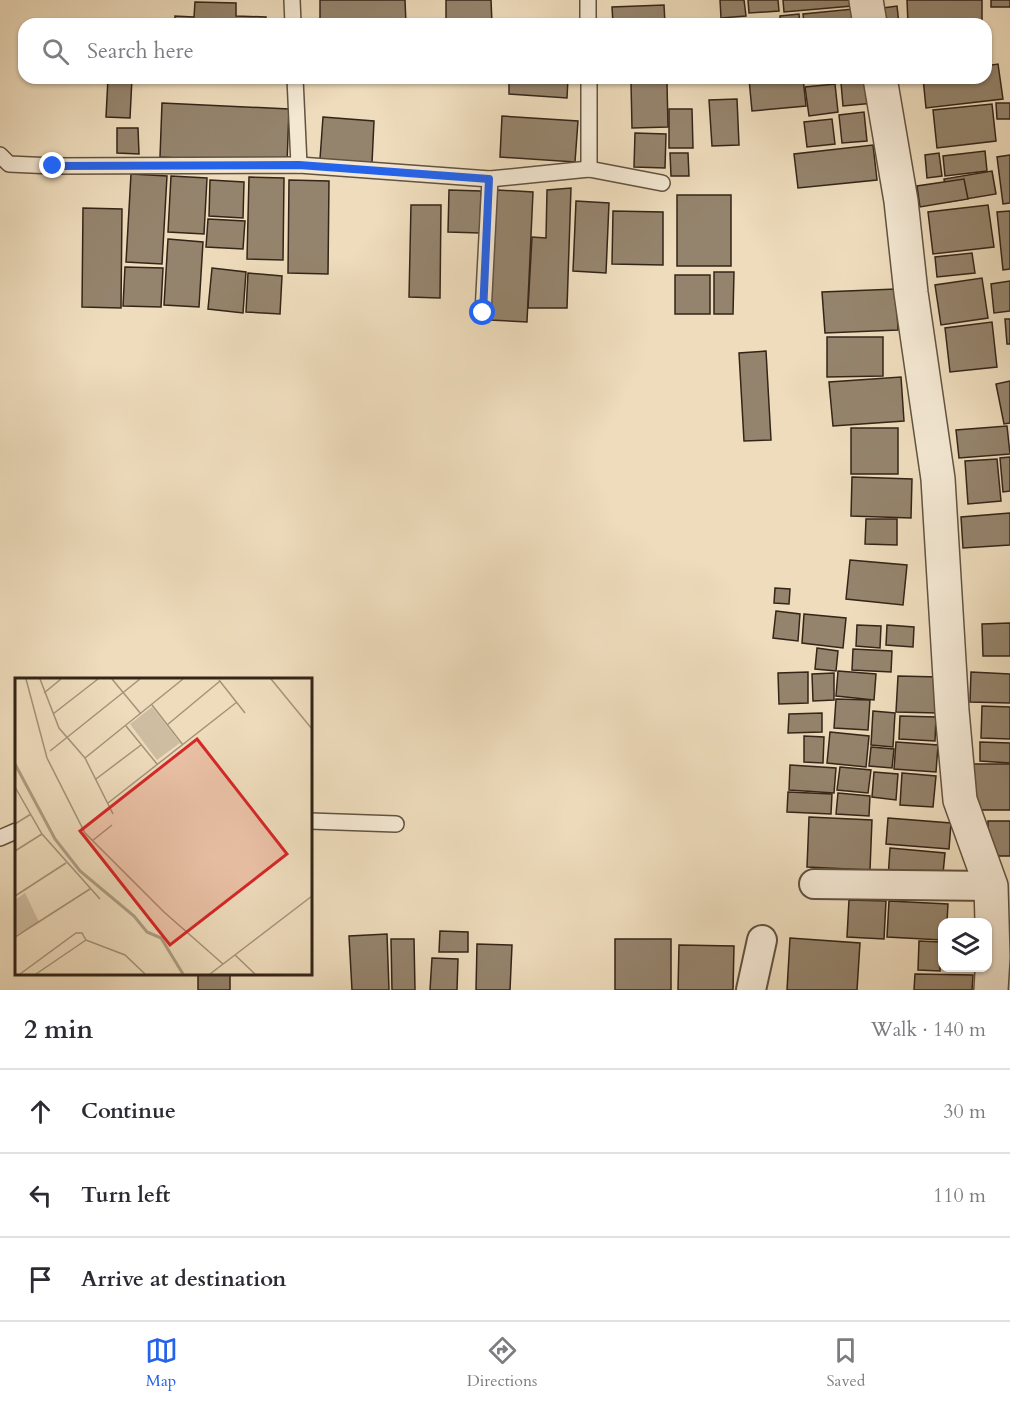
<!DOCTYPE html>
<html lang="en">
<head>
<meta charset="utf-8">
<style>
  body { margin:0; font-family:Cardo,serif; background:#f2f2f3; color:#2b2b33 }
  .controls { position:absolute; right:18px; bottom:18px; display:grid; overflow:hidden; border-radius:12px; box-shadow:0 2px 4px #0004 }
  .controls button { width:54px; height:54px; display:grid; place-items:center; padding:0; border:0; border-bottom:2px solid #e1e1e2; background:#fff; color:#2b2b33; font:30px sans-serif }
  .stop { position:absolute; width:18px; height:18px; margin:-14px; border:4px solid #2563eb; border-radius:50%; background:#fff }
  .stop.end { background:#2563eb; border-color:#fff; box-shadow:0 2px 6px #0008 }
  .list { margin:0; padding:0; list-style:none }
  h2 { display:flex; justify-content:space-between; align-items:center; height:78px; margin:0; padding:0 24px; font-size:26px }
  h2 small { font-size:20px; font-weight:400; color:#7c7c81 }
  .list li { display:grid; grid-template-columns:39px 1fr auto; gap:18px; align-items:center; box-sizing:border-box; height:84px; padding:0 24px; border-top:2px solid #e1e1e2 }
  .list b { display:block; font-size:22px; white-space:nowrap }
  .list em { font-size:20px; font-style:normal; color:#7c7c81 }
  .icon { flex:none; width:33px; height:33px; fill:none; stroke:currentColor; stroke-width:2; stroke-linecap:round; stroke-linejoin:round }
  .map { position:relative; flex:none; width:1010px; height:990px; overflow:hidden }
  .search { position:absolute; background:#fff; box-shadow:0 2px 4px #0004; left:18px; right:18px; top:18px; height:66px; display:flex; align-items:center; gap:15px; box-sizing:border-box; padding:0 21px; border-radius:18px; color:#7c7c81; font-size:22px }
  .sheet { height:330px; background:#fff }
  nav { display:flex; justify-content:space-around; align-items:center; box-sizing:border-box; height:84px; border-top:2px solid #e1e1e2; background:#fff; font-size:16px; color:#7c7c81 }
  nav a { display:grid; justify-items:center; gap:3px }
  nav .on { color:#2563eb }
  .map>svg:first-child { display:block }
</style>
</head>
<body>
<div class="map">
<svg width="1010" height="990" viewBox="0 0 1010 990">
  <rect width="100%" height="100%" fill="#eedcbc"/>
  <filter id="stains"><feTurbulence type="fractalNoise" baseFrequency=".00333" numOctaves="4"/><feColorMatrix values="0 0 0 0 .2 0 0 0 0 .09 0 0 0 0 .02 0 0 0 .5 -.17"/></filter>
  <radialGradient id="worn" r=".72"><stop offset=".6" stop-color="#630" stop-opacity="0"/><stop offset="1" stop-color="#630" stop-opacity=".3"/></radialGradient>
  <g fill="#95846d" stroke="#342518" stroke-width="1.5">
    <polygon points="320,0 405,0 406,24 320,24"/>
    <polygon points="446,0 491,0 492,24 446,24"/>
    <polygon points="720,0 744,0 746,16 721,18"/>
    <polygon points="748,0 778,0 779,11 749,13"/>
    <polygon points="783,0 851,0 852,6 784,12"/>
    <polygon points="907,0 982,0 982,23 908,24"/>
    <rect x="991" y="0" width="19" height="7"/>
    <polygon points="195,2 236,3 236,16 266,17 266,24 175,24 175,16 194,17"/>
    <polygon points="664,5 665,24 613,24 612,7"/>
    <polygon points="897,6 899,24 878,24 876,9"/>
    <polygon points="853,9 854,24 804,24 803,14"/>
    <polygon points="799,14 800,24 780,24 780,16"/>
    <polygon points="998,64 1003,99 926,108 923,78 986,78 986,66"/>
    <polygon points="108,78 132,78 130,118 106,117"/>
    <polygon points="509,78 568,78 567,98 509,94"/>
    <polygon points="803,78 806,106 752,111 749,79"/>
    <polygon points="871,79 874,103 843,106 841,83"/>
    <polygon points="631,83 667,83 668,127 632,128"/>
    <polygon points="835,84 838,112 809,116 805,87"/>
    <polygon points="737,99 739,145 712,146 709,100"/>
    <polygon points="162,103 289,109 287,164 160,157"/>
    <polygon points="996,103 1010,103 1010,119 997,119"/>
    <polygon points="992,104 996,141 937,148 933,110"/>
    <polygon points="669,109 692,109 693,148 669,148"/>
    <polygon points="864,112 867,141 842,143 839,115"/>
    <polygon points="502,116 578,121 575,162 500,157"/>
    <polygon points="323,117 374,121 372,163 320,159"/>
    <polygon points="832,119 835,144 807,147 804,122"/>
    <polygon points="117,128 138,128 139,154 117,153"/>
    <polygon points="635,133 666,134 665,168 634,167"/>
    <polygon points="873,145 877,180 798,188 794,154"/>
    <polygon points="985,151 987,171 945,176 943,156"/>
    <polygon points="670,153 688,153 689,176 671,176"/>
    <polygon points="939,153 942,176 927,178 925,155"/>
    <polygon points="1010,155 1010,203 1003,204 997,157"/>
    <polygon points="992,171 996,194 948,202 944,179"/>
    <polygon points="131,174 167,176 162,264 126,262"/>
    <polygon points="171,176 207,178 204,234 168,232"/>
    <polygon points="249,177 284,178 283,260 247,259"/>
    <polygon points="964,179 968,199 920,207 917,186"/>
    <polygon points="210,180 244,182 243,218 209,216"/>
    <polygon points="289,180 329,181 328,274 288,273"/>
    <polygon points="571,188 567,308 528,308 532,237 546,238 547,190"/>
    <polygon points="449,190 481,191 480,233 448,232"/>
    <polygon points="497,190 533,192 527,322 490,320"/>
    <rect x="677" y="195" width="54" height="71"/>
    <polygon points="576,201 609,203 606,273 573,271"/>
    <polygon points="411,205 441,205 440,298 409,297"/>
    <polygon points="988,205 994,247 933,254 928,212"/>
    <polygon points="83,208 122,209 121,308 82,307"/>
    <polygon points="613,211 663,212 663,265 612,264"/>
    <polygon points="1010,211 1010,269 1003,270 997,212"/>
    <polygon points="208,219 245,221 243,249 206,247"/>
    <polygon points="168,239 203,242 199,307 164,305"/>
    <polygon points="972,253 975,273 937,277 935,257"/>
    <polygon points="125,267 163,268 161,307 123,306"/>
    <polygon points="212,268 246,272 243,313 208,309"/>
    <polygon points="714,272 734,272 733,314 714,314"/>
    <polygon points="248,273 282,276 280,314 246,312"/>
    <rect x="675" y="275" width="35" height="39"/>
    <polygon points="982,278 988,318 941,325 935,285"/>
    <polygon points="1010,281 1010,311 994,313 991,284"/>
    <polygon points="896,289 898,330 825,333 822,292"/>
    <polygon points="1005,319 1010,319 1010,344 1007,344"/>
    <polygon points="992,322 997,367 950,372 945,328"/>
    <polygon points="827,337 883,337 883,376 827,377"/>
    <polygon points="766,351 771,440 744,441 739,353"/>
    <polygon points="901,377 904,421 833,426 829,382"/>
    <polygon points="1010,381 1010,423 1004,424 996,384"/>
    <polygon points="1007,426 1010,454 959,458 956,430"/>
    <rect x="851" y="428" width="47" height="46"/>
    <polygon points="1010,457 1010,491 1003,492 1000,458"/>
    <polygon points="997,459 1001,501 968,504 965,461"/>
    <polygon points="852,477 912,479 911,518 851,516"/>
    <polygon points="1010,513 1010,545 963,548 961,517"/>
    <polygon points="866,519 897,519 897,545 865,544"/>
    <polygon points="850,560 907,565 903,605 846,599"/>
    <polygon points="775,588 790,589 789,604 774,603"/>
    <polygon points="776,611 800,614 798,641 773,638"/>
    <polygon points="804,614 846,618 843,648 802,643"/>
    <polygon points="1010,623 1010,656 983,656 982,624"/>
    <polygon points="857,625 881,626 880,648 856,646"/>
    <polygon points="887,625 914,627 913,647 886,645"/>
    <polygon points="817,648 838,651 836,671 815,669"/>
    <polygon points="853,649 892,651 891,672 852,670"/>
    <polygon points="838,671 876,674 874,700 836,696"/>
    <polygon points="808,672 808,703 779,704 778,673"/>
    <polygon points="971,672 1010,674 1010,703 970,702"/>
    <polygon points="834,673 834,700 813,701 812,674"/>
    <polygon points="898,676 939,677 938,713 896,712"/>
    <polygon points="836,699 870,700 868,730 834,728"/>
    <polygon points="982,706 1010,707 1010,739 981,738"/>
    <polygon points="873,711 895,713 893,747 871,745"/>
    <polygon points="822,713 822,732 788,733 789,714"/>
    <polygon points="900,716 936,717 935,741 899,739"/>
    <polygon points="830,732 869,736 866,767 827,763"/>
    <polygon points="804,736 824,737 823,763 804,762"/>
    <polygon points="896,742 938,745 936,772 894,769"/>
    <polygon points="980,742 1010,743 1010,763 980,761"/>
    <polygon points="871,747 894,749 892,768 869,766"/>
    <polygon points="969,764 1010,764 1010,810 970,810"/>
    <polygon points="790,765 836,768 834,793 789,790"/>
    <polygon points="840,767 871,770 868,793 837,790"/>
    <polygon points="874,772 898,774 896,800 872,797"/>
    <polygon points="902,773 936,776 933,807 900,805"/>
    <polygon points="788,792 832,794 831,814 787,812"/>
    <polygon points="838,793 870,796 869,816 836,814"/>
    <polygon points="809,817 872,820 870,870 807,867"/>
    <polygon points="888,818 951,823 949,849 886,844"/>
    <rect x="988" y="821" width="22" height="35"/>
    <polygon points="890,848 945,853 942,884 888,879"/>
    <polygon points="849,900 886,901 884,939 847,937"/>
    <polygon points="889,901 948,904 947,922 942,922 942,940 887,937"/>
    <polygon points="440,931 468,932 468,952 439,952"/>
    <polygon points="387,934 389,990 352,990 349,936"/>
    <polygon points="790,938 860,943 857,990 787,990"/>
    <polygon points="391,939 414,939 415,990 392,990"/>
    <rect x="615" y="939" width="56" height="51"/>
    <polygon points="919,941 941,942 940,971 918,970"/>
    <polygon points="477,944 512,945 510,990 476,990"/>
    <polygon points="679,945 734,946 733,990 678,990"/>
    <polygon points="432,958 458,959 457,990 430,990"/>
    <rect x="198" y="974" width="32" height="16"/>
    <polygon points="915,974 973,975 972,990 914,990"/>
  </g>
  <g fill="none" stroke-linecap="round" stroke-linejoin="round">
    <defs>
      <g id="service">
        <polyline points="292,0 293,24"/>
        <polyline points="588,0 588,24"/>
        <polyline points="295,78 299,165"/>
        <polyline points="589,78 589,169"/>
        <polyline points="0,155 9,164 53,166 299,165 490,179 589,169 662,183"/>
        <polyline points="483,313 490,179"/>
        <polyline points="310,821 396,824"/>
        <polyline points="0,838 16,831"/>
      </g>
      <g id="minor">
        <polyline points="814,884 991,886"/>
        <polyline points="751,990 762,940"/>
      </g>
      <g id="tertiary">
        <polyline points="866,0 870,24"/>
        <polyline points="880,78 901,201 911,293 938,479 952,711 960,800 991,886 993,957 991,990"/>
      </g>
    </defs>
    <use href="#service" stroke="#625341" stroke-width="18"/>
    <use href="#minor" stroke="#625341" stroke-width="32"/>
    <use href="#tertiary" stroke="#625341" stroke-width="36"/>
    <use href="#service" stroke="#f4e8d3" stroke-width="15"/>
    <use href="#minor" stroke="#f4e8d3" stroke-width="28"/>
    <use href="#tertiary" stroke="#f4e8d3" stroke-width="33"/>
  </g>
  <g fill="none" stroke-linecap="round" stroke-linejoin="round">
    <polyline stroke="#2563eb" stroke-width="8" points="53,166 299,165 489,179 483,313"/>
  </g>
  <g transform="translate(15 678)">
    <rect width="297" height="297" fill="#eedcbc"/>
    <path d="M137 29 165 65 142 82 115 46ZM10 215 24 244 0 257V222Z" fill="#cebda0"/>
    <path fill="none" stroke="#af9e84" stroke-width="3" d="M0 86 40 161 65 193 119 238 132 254 146 260 168 296"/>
    <path fill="none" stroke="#a4937a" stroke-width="1.5" d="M11 1 32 80 70 155 149 234 208 286M25 1 44 50 70 80 98 136M97 1 126 36M256 1 297 51M204 2 230 35M29 15 46 1M137 27 168 67M38 36 83 1M152 47 205 3M111 48 142 86M35 73 125 1M70 80 168 1M81 101 126 67M0 109 27 156 85 221M93 125 222 24M0 146 16 136M77 163 97 147M0 173 27 156M0 218 51 185M0 259 75 211M220 277 240 296M5 296 61 255H67L71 262M21 296 71 262 110 277 130 296M195 296 297 218"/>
    <path fill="#d62828" fill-opacity="0.15" stroke="#d62828" stroke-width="3" d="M182 61 272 176 155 267 65 153Z"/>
    <rect width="297" height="297" fill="none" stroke="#342518" stroke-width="3"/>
  </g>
  <rect width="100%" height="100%" filter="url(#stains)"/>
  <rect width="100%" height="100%" fill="url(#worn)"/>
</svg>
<div class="controls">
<button><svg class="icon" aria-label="layers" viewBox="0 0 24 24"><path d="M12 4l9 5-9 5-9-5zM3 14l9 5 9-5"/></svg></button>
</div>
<div class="stop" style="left:483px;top:313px"></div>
<div class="stop end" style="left:53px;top:166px"></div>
<div class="search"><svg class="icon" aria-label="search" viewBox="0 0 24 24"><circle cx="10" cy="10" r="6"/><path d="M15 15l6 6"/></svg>Search here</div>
</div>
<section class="sheet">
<h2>2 min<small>Walk · 140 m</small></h2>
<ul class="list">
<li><svg class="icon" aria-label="ahead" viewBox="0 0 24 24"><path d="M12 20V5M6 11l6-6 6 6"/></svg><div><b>Continue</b></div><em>30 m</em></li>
<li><svg class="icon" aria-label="left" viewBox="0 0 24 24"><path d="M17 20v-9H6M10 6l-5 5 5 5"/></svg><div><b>Turn left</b></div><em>110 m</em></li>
<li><svg class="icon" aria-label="arrive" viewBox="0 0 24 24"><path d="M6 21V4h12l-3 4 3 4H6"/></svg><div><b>Arrive at destination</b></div></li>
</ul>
</section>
<nav>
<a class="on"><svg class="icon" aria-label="map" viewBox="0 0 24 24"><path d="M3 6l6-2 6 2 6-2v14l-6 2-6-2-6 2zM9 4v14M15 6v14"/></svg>Map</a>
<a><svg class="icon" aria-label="directions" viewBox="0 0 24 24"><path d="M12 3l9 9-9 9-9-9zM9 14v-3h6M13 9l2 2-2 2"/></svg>Directions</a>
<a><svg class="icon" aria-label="saved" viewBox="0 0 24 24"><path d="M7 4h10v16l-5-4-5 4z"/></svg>Saved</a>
</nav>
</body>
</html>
